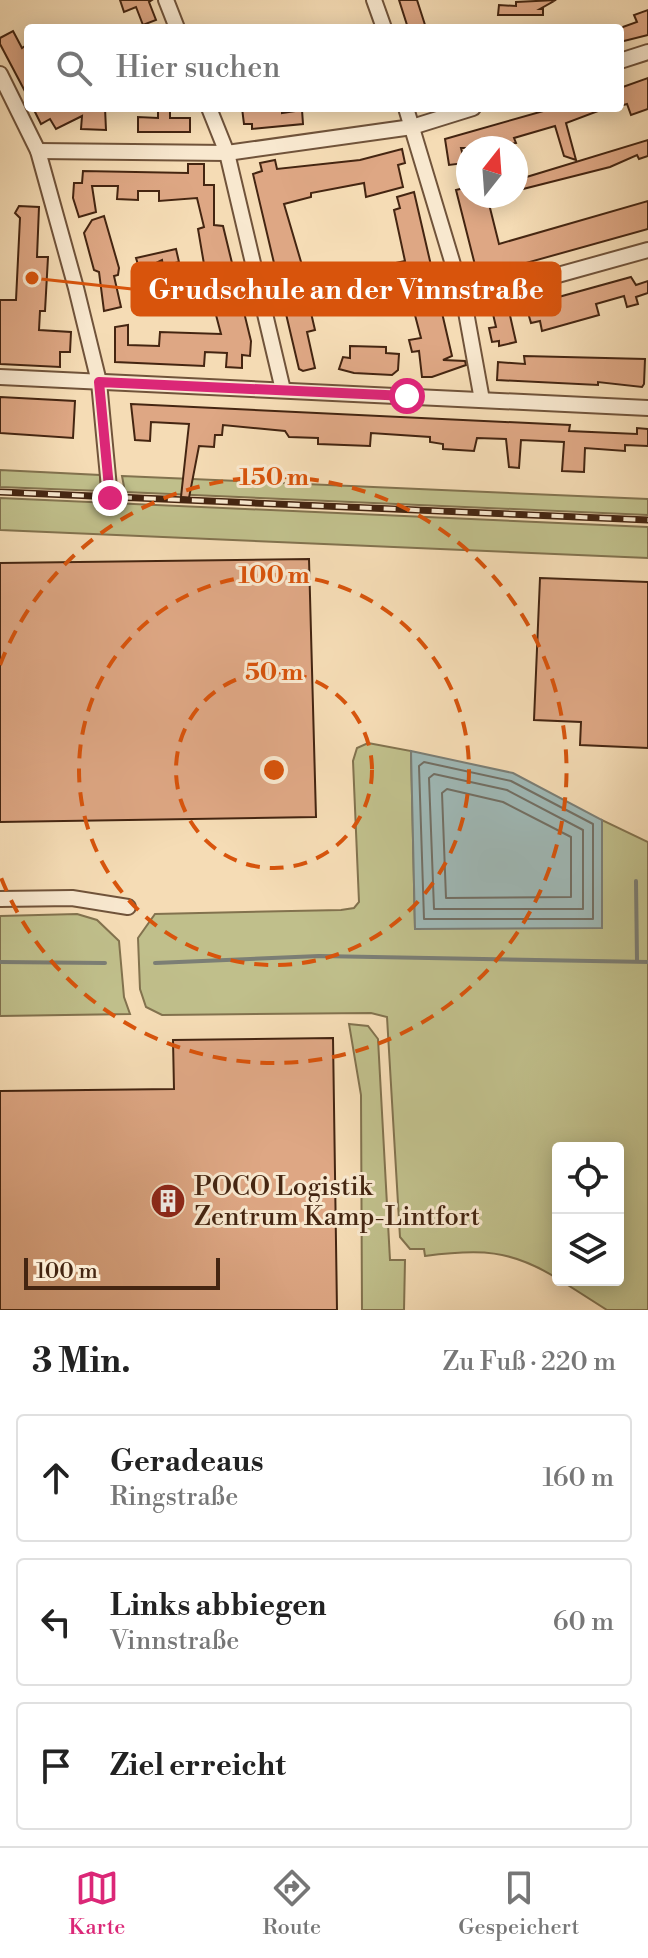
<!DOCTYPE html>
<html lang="de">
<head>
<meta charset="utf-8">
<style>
  body { margin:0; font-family:"Libre Bodoni",serif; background:#f2f2f2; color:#222 }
  .controls { position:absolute; right:24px; bottom:24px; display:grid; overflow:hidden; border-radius:8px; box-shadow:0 4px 20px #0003 }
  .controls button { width:72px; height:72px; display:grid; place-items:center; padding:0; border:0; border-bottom:2px solid #e0e0e0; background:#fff; color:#222; font:40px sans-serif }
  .compass { position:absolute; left:456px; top:136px; width:72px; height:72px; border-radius:50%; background:#fff; box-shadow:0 4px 20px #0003; rotate:17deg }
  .scale { position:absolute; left:24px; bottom:20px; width:196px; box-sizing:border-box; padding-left:8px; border:4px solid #442511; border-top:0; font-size:22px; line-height:28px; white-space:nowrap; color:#442511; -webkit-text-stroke:6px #f8e8cf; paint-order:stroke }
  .stop { position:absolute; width:24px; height:24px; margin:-18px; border:6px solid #db2777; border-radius:50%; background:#fff }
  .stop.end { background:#db2777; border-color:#fff; box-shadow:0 2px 8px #0008 }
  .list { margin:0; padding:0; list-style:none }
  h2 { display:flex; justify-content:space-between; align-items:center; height:104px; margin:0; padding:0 32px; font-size:34px }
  h2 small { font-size:26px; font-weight:400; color:#767676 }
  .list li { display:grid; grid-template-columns:52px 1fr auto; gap:24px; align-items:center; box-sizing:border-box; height:128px; margin:0 16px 16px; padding:0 16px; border:2px solid #e0e0e0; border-radius:8px }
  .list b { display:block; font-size:30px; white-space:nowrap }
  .list p { margin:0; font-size:26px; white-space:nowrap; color:#767676 }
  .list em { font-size:26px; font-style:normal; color:#767676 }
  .icon { flex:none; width:44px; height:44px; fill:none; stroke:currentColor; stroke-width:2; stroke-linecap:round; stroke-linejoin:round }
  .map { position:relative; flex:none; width:648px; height:1310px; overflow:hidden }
  .search { position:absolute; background:#fff; box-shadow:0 4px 20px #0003; left:24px; right:24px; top:24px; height:88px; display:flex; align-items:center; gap:20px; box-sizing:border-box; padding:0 28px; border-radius:8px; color:#767676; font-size:30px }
  .sheet { height:536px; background:#fff }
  nav { display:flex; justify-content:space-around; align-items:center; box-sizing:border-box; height:112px; border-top:2px solid #e0e0e0; background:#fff; font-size:22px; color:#767676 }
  nav a { display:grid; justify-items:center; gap:4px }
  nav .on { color:#db2777 }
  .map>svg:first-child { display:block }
</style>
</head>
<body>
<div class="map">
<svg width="648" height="1310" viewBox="0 0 648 1310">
  <rect width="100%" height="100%" fill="#f5dcb5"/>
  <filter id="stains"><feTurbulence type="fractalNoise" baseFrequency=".0025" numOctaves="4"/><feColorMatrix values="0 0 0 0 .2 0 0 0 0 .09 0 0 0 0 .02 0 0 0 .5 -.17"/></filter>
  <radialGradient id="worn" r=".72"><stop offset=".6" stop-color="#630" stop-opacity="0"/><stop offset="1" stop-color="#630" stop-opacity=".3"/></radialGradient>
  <g fill="#c0bf8b" stroke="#82724e" stroke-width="2">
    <polygon points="0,470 100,475 101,491 0,487"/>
    <polygon points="122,476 648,499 648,515 125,492"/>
    <polygon points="0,498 648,527 648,558 0,530"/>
    <path d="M368 743 411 751 415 928H602V820L648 842V1310H607L560 1280H618V1148H558V1279C511 1249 479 1249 425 1256L424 1249H410L400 1237 387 1017 371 1013 162 1015 146 1007 140 989 138 938 155 914 341 910 354 908 359 902 353 761 357 748Z"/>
    <polygon points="77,914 97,920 119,941 124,997 130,1014 0,1016 0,916"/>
    <polygon points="349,1024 368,1026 378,1039 390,1260 405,1260 404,1310 362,1310 361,1095"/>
  </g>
  <polygon fill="#9fb9b7" stroke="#7b7e75" stroke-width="2" points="411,751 513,773 602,820 602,928 415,929"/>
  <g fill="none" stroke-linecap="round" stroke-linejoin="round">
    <g stroke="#726f64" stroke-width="2">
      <polygon points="424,762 511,781 593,824 593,919 424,919 419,766"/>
      <polygon points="434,774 507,790 583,830 583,909 434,909 429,778"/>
      <polygon points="447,789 503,802 571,837 571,897 446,898 442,793"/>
    </g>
    <g stroke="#7b7e75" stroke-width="4">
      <polyline points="636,881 637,961"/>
      <polyline points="0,962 105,963"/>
      <polyline points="155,963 319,956 648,962"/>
    </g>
  </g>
  <g fill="#dea784" stroke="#442511" stroke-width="2">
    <polygon points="120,0 152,0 149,2 156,20 143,25 136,7 124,12"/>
    <polygon points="399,0 417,0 426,28 408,28"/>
    <polygon points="556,0 540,9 543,9 543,15 498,15 499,5 516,6 516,2"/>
    <polygon points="648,10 648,35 620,42 620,28 637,22 634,15"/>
    <polygon points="13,31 22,48 28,44 28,97 0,44 0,38"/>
    <polygon points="648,78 648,109 631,115 627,104 620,106 620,88"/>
    <polygon points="33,108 105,108 106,130 81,129 82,116 56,129 50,119 41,124"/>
    <polygon points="158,108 170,108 170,118 190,118 190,132 138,132 138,117 158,118"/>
    <polygon points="242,108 282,108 282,113 302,110 303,124 252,129 252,124 244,124"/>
    <polygon points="554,108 606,108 566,123 576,160 564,156 555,126 514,138 516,143 510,144 511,148 461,148 465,163 449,165 445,139"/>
    <polygon points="648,140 648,156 639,159 637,155 610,167 523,189 520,179"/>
    <polygon points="402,149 405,163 398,165 403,187 366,197 364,183 311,193 311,197 284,204 309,289 315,288 318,298 308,300 315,330 307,332 315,368 303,371 299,369 253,174 262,171 260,163 275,160 277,169 360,160"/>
    <polygon points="188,164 204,164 204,185 214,185 214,225 223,226 251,341 250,356 242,355 242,368 226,367 227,353 205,352 204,366 115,362 115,327 128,325 128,345 159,346 160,332 221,334 216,315 226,313 218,285 212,286 205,270 198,229 204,227 197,198 159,201 159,191 138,191 138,200 117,199 118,186 92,186 96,212 79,217 73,198 74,183 82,183 83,171 188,173"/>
    <polygon points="468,187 468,196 487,196 499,244 648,201 648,229 483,275 481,268 476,269 456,190"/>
    <polygon points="414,192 452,356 443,360 465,361 466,365 432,377 422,377 419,351 412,352 409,340 421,338 406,281 396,284 395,280 379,292 381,300 370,303 365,286 394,278 391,264 405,261 394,210 400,208 397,197"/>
    <polygon points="19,206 39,207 37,257 48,257 45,311 40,311 39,330 71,332 70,352 60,352 60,367 0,364 0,300 16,300 20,218 15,213"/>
    <polygon points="104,216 119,268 118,275 114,276 121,307 104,311 99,272 94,270 84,233 92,220"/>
    <polygon points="176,249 179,262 163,266 162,260 140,271 136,258"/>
    <polygon points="631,277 636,285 648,281 648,293 636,297 638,304 627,307 624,296 596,304 599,315 542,331 540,321 531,323 526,306"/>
    <polygon points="509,311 516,342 499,346 499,341 492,342 489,328 496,327 493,314"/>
    <polygon points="350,346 386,347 386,353 399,354 398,370 392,375 354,373 339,369 343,357 350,358"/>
    <polygon points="524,356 645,359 644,384 642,387 598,382 598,385 497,380 498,362 525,364"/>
    <polygon points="0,397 75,401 73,438 0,433"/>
    <polygon points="131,404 570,425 569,431 637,434 637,428 648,429 648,446 625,445 625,451 585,448 584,472 562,471 564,442 521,440 519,468 509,467 506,439 477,438 474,451 443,449 443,444 430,442 430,437 371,433 370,446 318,444 318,438 289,437 285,431 223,425 222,435 215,435 214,447 199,446 189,498 181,497 189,424 151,422 150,441 135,440"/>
    <polygon points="309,559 316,817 0,822 0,563"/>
    <polygon points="540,578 648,582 648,748 580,745 581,722 534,720"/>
    <polygon points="333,1038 337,1310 0,1310 0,1091 174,1089 173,1040"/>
  </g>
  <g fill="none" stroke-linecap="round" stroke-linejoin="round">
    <defs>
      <g id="minor">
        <polyline points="166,0 177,28"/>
        <polyline points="374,0 384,28"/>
        <polyline points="620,61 648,52"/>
        <polyline points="0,74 38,151 76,288 99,382 110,498"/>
        <polyline points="209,108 227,153 283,390"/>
        <polyline points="406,108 464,301 482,400"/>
        <polyline points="38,151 227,153 412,127 473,108"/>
        <polyline points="464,301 648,250"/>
        <polyline points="0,377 648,408"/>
        <polyline points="0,899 72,898 128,907"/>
      </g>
    </defs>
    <use href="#minor" stroke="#70533a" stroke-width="18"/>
    <use href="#minor" stroke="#f8e8cf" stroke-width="14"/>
    <defs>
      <polyline id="rail" points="0,492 648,520"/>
    </defs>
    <use href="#rail" stroke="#442511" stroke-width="7"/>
    <use href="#rail" stroke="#f8e8cf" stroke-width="4" stroke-dasharray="12" stroke-linecap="butt"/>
  </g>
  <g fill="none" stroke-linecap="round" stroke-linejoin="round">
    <polyline stroke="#db2777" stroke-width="10" points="110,498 99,382 407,396"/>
  </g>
  <g fill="none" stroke="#d8540c" stroke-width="4" stroke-dasharray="14 10">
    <circle cx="274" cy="770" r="98"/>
    <circle cx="274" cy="770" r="195"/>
    <path d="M0 665A293 293 0 1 1 0 875"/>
  </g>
  <defs>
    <symbol id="building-disc" viewBox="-11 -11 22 22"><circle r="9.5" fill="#8f2418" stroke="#f8e8cf"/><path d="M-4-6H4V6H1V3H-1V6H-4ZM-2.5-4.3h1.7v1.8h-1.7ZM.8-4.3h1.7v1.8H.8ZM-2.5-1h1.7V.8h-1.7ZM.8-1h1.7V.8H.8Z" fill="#fff"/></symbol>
  </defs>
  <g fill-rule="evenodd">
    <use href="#building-disc" x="148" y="1181" width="40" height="40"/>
  </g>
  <g text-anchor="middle" stroke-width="6" stroke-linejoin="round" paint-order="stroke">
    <g font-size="26" fill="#442511" stroke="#f8e8cf" text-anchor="start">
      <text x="194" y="1195">POCO Logistik<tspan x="194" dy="30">Zentrum Kamp-Lintfort</tspan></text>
    </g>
  </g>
  <circle cx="274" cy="770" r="12" fill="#d8540c" stroke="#f8e8cf" stroke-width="4"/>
  <g font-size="24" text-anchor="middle" font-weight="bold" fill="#d8540c" stroke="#f8e8cf" stroke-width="6" stroke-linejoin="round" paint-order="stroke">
    <text x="274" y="485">150 m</text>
    <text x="274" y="583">100 m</text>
    <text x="274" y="680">50 m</text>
  </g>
  <path fill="none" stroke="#d8540c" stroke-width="3" d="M32 278L132 289"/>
  <circle fill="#d8540c" stroke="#f8e8cf" stroke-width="3" cx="32" cy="278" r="8"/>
  <rect fill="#d8540c" stroke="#d8540c" stroke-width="3" x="132" y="263" width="428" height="52" rx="8"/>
  <g font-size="28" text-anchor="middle" font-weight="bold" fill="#fff">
    <text x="346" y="299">Grudschule an der Vinnstraße</text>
  </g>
  <rect width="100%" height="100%" filter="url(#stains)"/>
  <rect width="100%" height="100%" fill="url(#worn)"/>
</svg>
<div class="controls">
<button><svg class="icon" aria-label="locate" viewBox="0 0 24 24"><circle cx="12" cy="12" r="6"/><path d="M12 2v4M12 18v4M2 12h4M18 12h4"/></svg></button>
<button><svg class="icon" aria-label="layers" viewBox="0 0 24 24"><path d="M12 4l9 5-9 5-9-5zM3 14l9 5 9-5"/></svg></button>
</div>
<svg class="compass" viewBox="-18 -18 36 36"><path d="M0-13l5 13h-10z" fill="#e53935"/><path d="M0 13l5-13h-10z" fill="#767676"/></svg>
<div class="scale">100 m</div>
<div class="stop" style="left:407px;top:396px"></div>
<div class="stop end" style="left:110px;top:498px"></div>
<div class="search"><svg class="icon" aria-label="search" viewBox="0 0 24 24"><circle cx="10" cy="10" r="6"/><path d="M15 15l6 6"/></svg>Hier suchen</div>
</div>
<section class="sheet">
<h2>3 Min.<small>Zu Fuß · 220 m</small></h2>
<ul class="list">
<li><svg class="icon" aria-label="ahead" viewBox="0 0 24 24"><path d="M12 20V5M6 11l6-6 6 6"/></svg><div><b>Geradeaus</b><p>Ringstraße</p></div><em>160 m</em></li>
<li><svg class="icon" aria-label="left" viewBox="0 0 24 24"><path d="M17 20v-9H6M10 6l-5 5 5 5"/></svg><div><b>Links abbiegen</b><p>Vinnstraße</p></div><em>60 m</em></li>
<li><svg class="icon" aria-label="arrive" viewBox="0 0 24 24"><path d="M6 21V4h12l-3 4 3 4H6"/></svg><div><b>Ziel erreicht</b></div></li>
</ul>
</section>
<nav>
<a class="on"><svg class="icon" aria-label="map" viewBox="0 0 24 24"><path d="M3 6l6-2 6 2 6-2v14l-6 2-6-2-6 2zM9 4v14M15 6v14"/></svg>Karte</a>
<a><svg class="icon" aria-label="directions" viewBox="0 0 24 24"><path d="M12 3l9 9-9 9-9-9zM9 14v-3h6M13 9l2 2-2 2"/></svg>Route</a>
<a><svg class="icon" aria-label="saved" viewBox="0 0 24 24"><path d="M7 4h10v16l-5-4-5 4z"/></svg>Gespeichert</a>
</nav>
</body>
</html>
